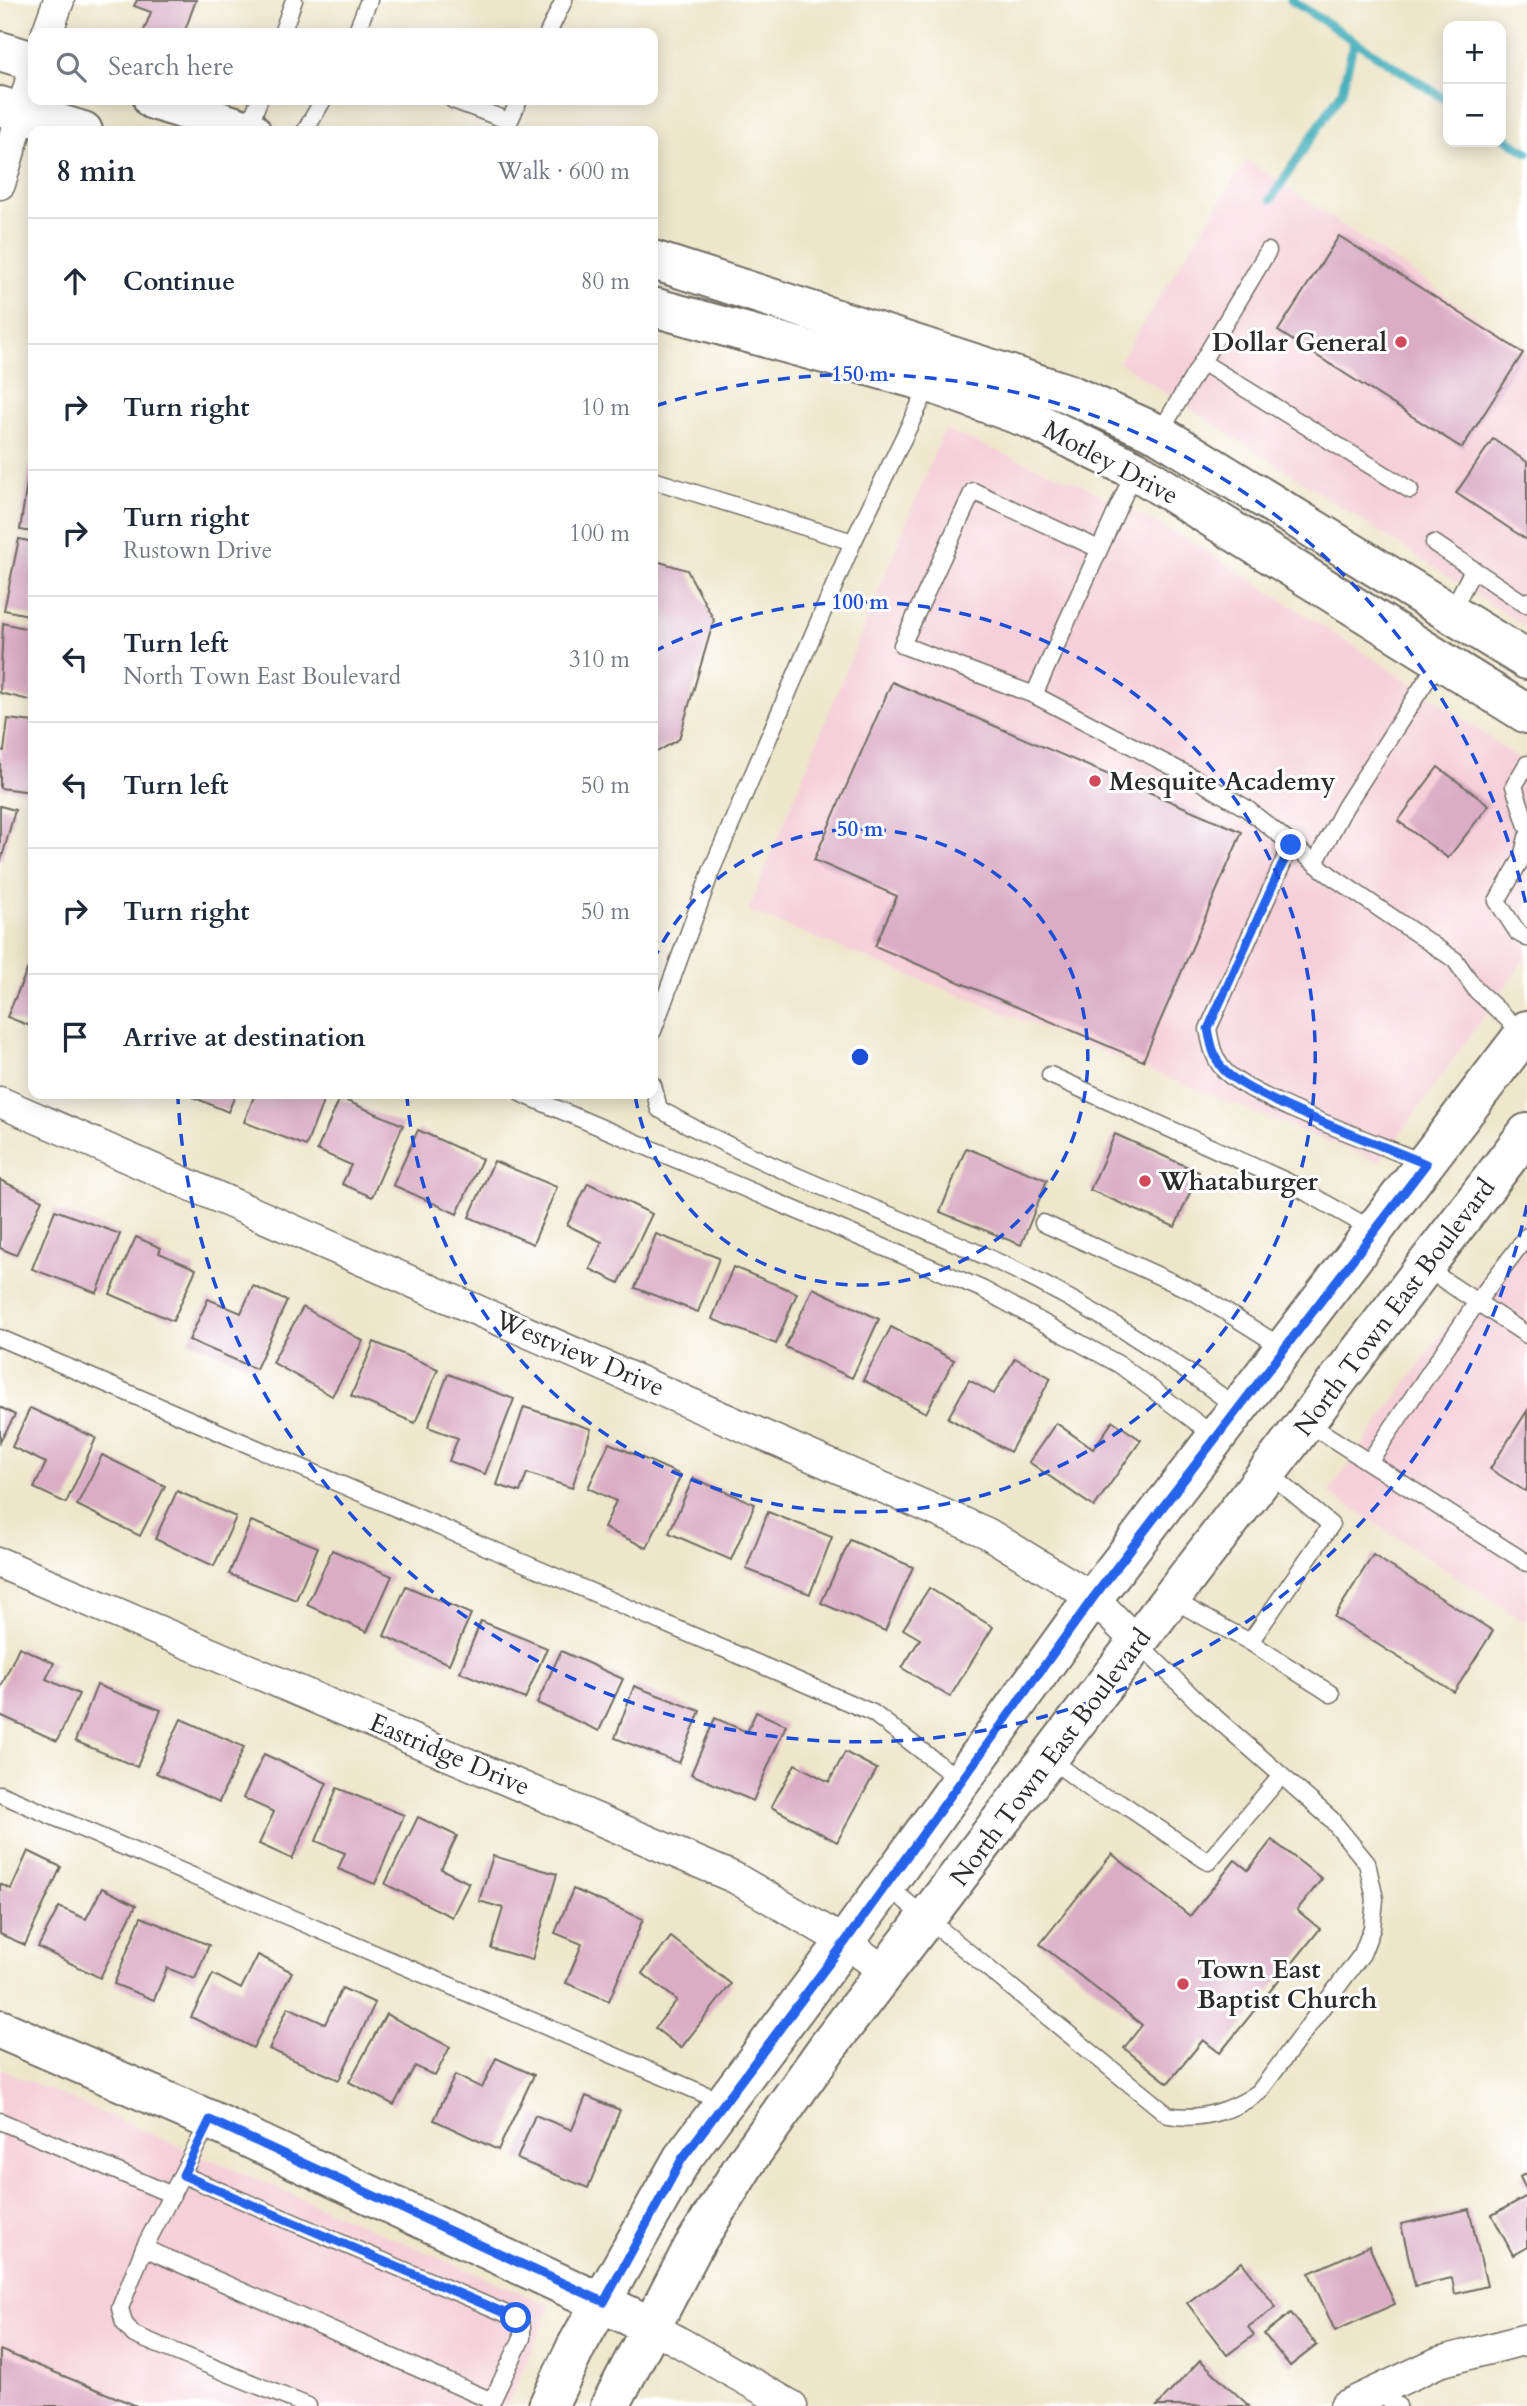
<!DOCTYPE html>
<html lang="en">
<head>
<meta charset="utf-8">
<style>
  body { margin:0; font-family:Cardo,serif; background:#f6f6f7; color:#1f2937 }
  .controls { position:absolute; right:21px; top:21px; display:grid; overflow:hidden; border-radius:14px; box-shadow:0 4px 18px #0003 }
  .controls button { width:63px; height:63px; display:grid; place-items:center; padding:0; border:0; border-bottom:2px solid #e0e1e3; background:#fff; color:#1f2937; font:35px sans-serif }
  .stop { position:absolute; width:21px; height:21px; margin:-16px; border:5px solid #2563eb; border-radius:50%; background:#fff }
  .stop.end { background:#2563eb; border-color:#fff; box-shadow:0 2px 7px #0008 }
  .list { margin:0; padding:0; list-style:none }
  h2 { display:flex; justify-content:space-between; align-items:center; height:91px; margin:0; padding:0 28px; font-size:30px }
  h2 small { font-size:23px; font-weight:400; color:#747a83 }
  .list li { display:grid; grid-template-columns:46px 1fr auto; gap:21px; align-items:center; box-sizing:border-box; height:126px; padding:0 28px; border-top:2px solid #e0e1e3 }
  .list b { display:block; font-size:26px; white-space:nowrap }
  .list p { margin:0; font-size:23px; white-space:nowrap; color:#747a83 }
  .list em { font-size:23px; font-style:normal; color:#747a83 }
  .icon { flex:none; width:38px; height:38px; fill:none; stroke:currentColor; stroke-width:2; stroke-linecap:round; stroke-linejoin:round }
  .map { position:relative; flex:none; width:1527px; height:2406px; overflow:hidden }
  .search { position:absolute; background:#fff; box-shadow:0 4px 18px #0003; left:28px; top:28px; width:630px; height:77px; display:flex; align-items:center; gap:18px; box-sizing:border-box; padding:0 24px; border-radius:14px; color:#747a83; font-size:26px }
  .panel { position:absolute; background:#fff; box-shadow:0 4px 18px #0003; left:28px; top:126px; width:630px; height:973px; border-radius:14px }
  .map>svg:first-child { display:block }
</style>
</head>
<body>
<div class="map">
<svg width="1527" height="2406" viewBox="0 0 1527 2406">
  <rect width="100%" height="100%" fill="#fff"/>
  <filter id="ink" filterUnits="userSpaceOnUse"><feTurbulence type="fractalNoise" baseFrequency=".0143" numOctaves="2"/><feDisplacementMap in="SourceGraphic" scale="14" xChannelSelector="R" yChannelSelector="G"/><feConvolveMatrix kernelMatrix="1 2 1 2 8 2 1 2 1" color-interpolation-filters="sRGB"/></filter>
  <filter id="wash" filterUnits="userSpaceOnUse"><feTurbulence type="fractalNoise" baseFrequency=".00686" numOctaves="4" result="noise"/><feDisplacementMap in="SourceGraphic" scale="28" xChannelSelector="R" yChannelSelector="G"/><feGaussianBlur stdDeviation="1.57" result="paint"/><feColorMatrix in="noise" values="0 0 0 0 0 0 0 0 0 0 0 0 0 0 0 0 0 1.4 0 .05"/><feComposite in="paint" operator="in"/></filter>
  <g filter="url(#wash)">
    <rect width="100%" height="100%" fill="#eee6ca"/>
    <g fill="#f5cfd9">
      <polygon points="1246,160 1527,351 1527,628 1119,362"/>
      <polygon points="944,430 1080,484 1194,543 1440,702 1527,765 1527,956 1380,1162 748,911"/>
      <polygon points="1527,1213 1527,1623 1329,1493"/>
      <polygon points="0,2069 551,2306 507,2406 0,2406"/>
    </g>
    <g fill="none" stroke-linecap="round" stroke-linejoin="round">
      <g stroke="#3cacb9" stroke-width="9">
        <polyline points="1291,0 1448,101"/>
        <polyline points="1501,135 1527,152"/>
        <polyline points="1271,199 1342,91 1354,41"/>
      </g>
    </g>
    <g id="blocks">
      <g fill="#daadc4">
        <polygon points="137,0 196,0 184,33 143,33 151,12 134,6"/>
        <polygon points="1339,236 1523,353 1462,448 1278,331"/>
        <polygon points="1493,439 1527,462 1527,540 1456,493"/>
        <polygon points="30,463 33,463 33,532 20,530"/>
        <polygon points="19,539 33,542 33,616 4,610"/>
        <polygon points="653,560 687,570 714,620 679,739 653,754"/>
        <polygon points="3,623 33,630 33,701 0,693"/>
        <polygon points="892,682 1242,832 1143,1061 875,946 897,896 814,860"/>
        <polygon points="8,719 33,722 33,792 0,788 0,750 4,751"/>
        <polygon points="1438,767 1489,805 1448,858 1398,821"/>
        <polygon points="0,806 15,810 1,861 0,861"/>
        <polygon points="30,963 33,965 33,1027 7,1017"/>
        <polygon points="186,1094 236,1094 228,1112"/>
        <polygon points="255,1094 326,1094 306,1146 244,1122"/>
        <polygon points="340,1098 403,1125 372,1197 342,1184 351,1165 317,1150"/>
        <polygon points="418,1130 482,1159 457,1214 393,1185"/>
        <polygon points="1115,1134 1199,1172 1175,1227 1090,1190"/>
        <polygon points="966,1148 1047,1180 1021,1245 940,1212"/>
        <polygon points="494,1161 557,1187 533,1244 469,1217"/>
        <polygon points="0,1180 42,1200 16,1255 0,1248"/>
        <polygon points="588,1183 652,1214 619,1283 590,1269 602,1242 567,1225"/>
        <polygon points="55,1210 120,1234 97,1293 32,1269"/>
        <polygon points="656,1234 719,1258 698,1312 635,1288"/>
        <polygon points="136,1237 161,1248 159,1253 196,1269 173,1321 110,1294"/>
        <polygon points="733,1267 797,1293 776,1344 712,1319"/>
        <polygon points="253,1286 287,1301 256,1369 189,1340 208,1299 241,1313"/>
        <polygon points="813,1288 879,1319 852,1378 785,1347"/>
        <polygon points="303,1307 363,1341 332,1396 272,1362"/>
        <polygon points="891,1327 954,1360 926,1413 863,1380"/>
        <polygon points="374,1342 438,1369 415,1423 351,1396"/>
        <polygon points="1015,1358 1051,1378 1010,1452 948,1418 969,1380 994,1394"/>
        <polygon points="448,1374 514,1399 485,1474 449,1461 458,1438 428,1427"/>
        <polygon points="0,1407 15,1415 0,1442"/>
        <polygon points="524,1407 591,1429 572,1488 527,1473 520,1492 497,1485"/>
        <polygon points="30,1408 96,1438 66,1503 34,1488 46,1463 12,1447"/>
        <polygon points="1527,1411 1527,1488 1525,1491 1490,1469"/>
        <polygon points="1113,1421 1141,1440 1094,1507 1029,1462 1056,1423 1093,1449"/>
        <polygon points="609,1443 681,1475 647,1548 604,1528 616,1501 588,1488"/>
        <polygon points="102,1455 165,1486 140,1536 77,1505"/>
        <polygon points="693,1478 755,1504 731,1560 669,1533"/>
        <polygon points="177,1491 236,1517 214,1566 155,1539"/>
        <polygon points="768,1512 832,1537 810,1594 746,1569"/>
        <polygon points="251,1521 318,1547 296,1600 229,1574"/>
        <polygon points="850,1540 913,1567 885,1631 821,1603"/>
        <polygon points="332,1550 392,1576 367,1632 307,1605"/>
        <polygon points="1373,1555 1493,1631 1454,1692 1334,1617"/>
        <polygon points="406,1586 471,1614 449,1664 384,1636"/>
        <polygon points="929,1588 993,1627 950,1697 902,1668 920,1639 903,1629"/>
        <polygon points="481,1621 547,1648 525,1699 460,1672"/>
        <polygon points="19,1647 54,1663 46,1679 79,1694 57,1741 0,1715 0,1689"/>
        <polygon points="561,1651 623,1679 599,1731 537,1703"/>
        <polygon points="97,1685 161,1710 137,1767 75,1741"/>
        <polygon points="634,1686 700,1711 679,1763 615,1738"/>
        <polygon points="756,1712 786,1725 753,1801 691,1774 715,1718 747,1732"/>
        <polygon points="181,1719 244,1747 219,1802 156,1773"/>
        <polygon points="845,1752 877,1769 837,1842 771,1807 795,1764 829,1782"/>
        <polygon points="264,1754 327,1783 292,1859 259,1844 274,1812 243,1798"/>
        <polygon points="337,1788 404,1815 375,1884 338,1869 345,1853 316,1841"/>
        <polygon points="418,1817 457,1836 441,1869 469,1883 452,1917 385,1884"/>
        <polygon points="1272,1840 1322,1879 1297,1910 1320,1929 1220,2053 1203,2040 1168,2083 1124,2048 1142,2025 1040,1944 1112,1854 1190,1916 1235,1860 1248,1870"/>
        <polygon points="28,1851 61,1867 25,1945 0,1934 0,1884 11,1889"/>
        <polygon points="493,1856 557,1874 532,1960 491,1948 503,1908 479,1901"/>
        <polygon points="102,1888 136,1905 100,1978 38,1947 59,1907 86,1919"/>
        <polygon points="573,1889 643,1919 609,2001 566,1983 582,1944 555,1933"/>
        <polygon points="141,1917 209,1945 195,1979 167,1968 154,2000 114,1984"/>
        <polygon points="671,1937 731,1984 681,2048 655,2028 677,2000 642,1973"/>
        <polygon points="258,1955 292,1972 253,2048 191,2017 213,1974 241,1989"/>
        <polygon points="342,1988 375,2003 339,2080 269,2049 288,2007 325,2024"/>
        <polygon points="386,2014 450,2047 435,2076 415,2066 394,2105 349,2082"/>
        <polygon points="496,2058 534,2075 498,2150 434,2120 455,2075 482,2088"/>
        <polygon points="586,2096 620,2110 588,2188 517,2159 535,2115 572,2130"/>
        <polygon points="1527,2173 1527,2191 1520,2177"/>
        <polygon points="1527,2196 1527,2247 1513,2255 1492,2215"/>
        <polygon points="1469,2209 1487,2286 1455,2294 1452,2278 1415,2286 1401,2224"/>
        <polygon points="1369,2246 1395,2304 1335,2331 1309,2273"/>
        <polygon points="1242,2262 1276,2307 1248,2327 1254,2335 1227,2355 1187,2303"/>
        <polygon points="1291,2313 1317,2345 1290,2366 1264,2334"/>
        <polygon points="0,2350 137,2406 0,2406"/>
        <polygon points="1200,2360 1249,2406 1157,2406"/>
      </g>
    </g>
  </g>
  <g filter="url(#ink)">
    <use href="#blocks" fill-opacity="0" stroke="#6f6c63" stroke-width="2"/>
    <g fill="none" stroke-linecap="round" stroke-linejoin="round">
      <defs>
        <g id="service">
          <polyline points="282,33 294,0"/>
          <polyline points="356,33 369,0"/>
          <polyline points="548,33 564,0"/>
          <polyline points="453,100 509,121"/>
          <polyline points="506,129 519,100"/>
          <polyline points="248,130 259,100"/>
          <polyline points="305,131 323,100"/>
          <polyline points="1202,362 1410,490"/>
          <polyline points="1159,434 1268,251"/>
          <polyline points="1135,470 1034,695 1196,779 1246,808 1330,875 1455,960 1476,990 1524,1034"/>
          <polyline points="653,480 853,542"/>
          <polyline points="1434,543 1525,604 1527,601"/>
          <polyline points="1450,614 1473,570"/>
          <polyline points="1034,695 902,645 973,491 1099,549"/>
          <polyline points="1527,764 1514,786 1527,826"/>
          <polyline points="1527,837 1522,858 1497,901 1518,933 1527,938"/>
          <path d="M1291 845 1208 1029C1211 1044 1213 1057 1223 1069 1246 1097 1385 1146 1426 1164"/>
          <polyline points="1315,863 1345,807 1440,659"/>
          <polyline points="653,1031 712,869 853,542 930,383"/>
          <polyline points="1050,1075 1286,1181 1375,1231"/>
          <path d="M653 1085 659 1109C766 1170 886 1210 998 1262 1084 1302 1164 1353 1239 1409"/>
          <polyline points="522,1094 982,1289 1120,1365 1216,1437"/>
          <polyline points="1043,1223 1196,1293 1285,1349"/>
          <polyline points="1424,1267 1527,1335"/>
          <polyline points="0,1338 873,1713 962,1782"/>
          <polyline points="1306,1422 1527,1563"/>
          <polyline points="1369,1462 1477,1302 1527,1236"/>
          <polyline points="1171,1599 1250,1642 1331,1525 1268,1472"/>
          <polyline points="1250,1642 1331,1694"/>
          <polyline points="1049,1758 1100,1796 1120,1802 1208,1862 1281,1776"/>
          <polyline points="0,1794 723,2102"/>
          <path d="M886 1885 1168 2115C1200 2121 1233 2111 1259 2092L1362 1954 1372 1928 1375 1899 1367 1863 1331 1819 1200 1704 1138 1643"/>
          <polyline points="210,2120 144,2248 120,2308 124,2323 134,2335 308,2406"/>
          <polyline points="0,2121 172,2195"/>
          <polyline points="183,2175 516,2318 522,2327 522,2338 492,2401"/>
          <polyline points="144,2248 492,2401 490,2406"/>
          <polyline points="1377,2391 1398,2406"/>
        </g>
        <g id="minor">
          <polyline points="47,33 59,0"/>
          <polyline points="0,184 33,73"/>
          <polyline points="0,1102 987,1533 1093,1598 1138,1643"/>
          <polyline points="0,1563 735,1878 845,1942 886,1972"/>
          <polyline points="651,2326 792,2406"/>
          <polyline points="1345,2406 1439,2362 1527,2339"/>
        </g>
        <polyline id="tertiary" points="0,2029 210,2120 651,2326"/>
        <g id="secondary">
          <polyline points="0,51 33,61"/>
          <polyline points="153,100 251,131"/>
          <polyline points="0,106 83,131"/>
          <polyline points="653,260 1067,393 1159,434 1527,660"/>
          <polyline points="653,307 930,383 1030,419 1135,470 1527,714"/>
          <polyline points="548,2406 576,2347 682,2159 845,1942 1093,1598 1527,1030"/>
          <polyline points="610,2406 693,2247 748,2159 829,2045 1527,1133"/>
        </g>
      </defs>
      <use href="#service" stroke="#6f6c63" stroke-width="19"/>
      <use href="#minor" stroke="#6f6c63" stroke-width="33"/>
      <use href="#tertiary" stroke="#6f6c63" stroke-width="42"/>
      <use href="#secondary" stroke="#6f6c63" stroke-width="42"/>
      <use href="#service" stroke="#fff" stroke-width="16"/>
      <use href="#minor" stroke="#fff" stroke-width="30"/>
      <use href="#tertiary" stroke="#fff" stroke-width="38"/>
      <use href="#secondary" stroke="#fff" stroke-width="38"/>
    </g>
  </g>
  <g fill="none" stroke-linecap="round" stroke-linejoin="round" filter="url(#ink)">
    <path stroke="#2563eb" stroke-width="9" d="M516 2318 183 2175 210 2120 604 2302 682 2159 845 1942 1093 1598 1426 1164C1385 1146 1246 1097 1223 1069 1213 1057 1211 1043 1208 1029L1291 845"/>
  </g>
  <g fill="none" stroke="#1d4ed8" stroke-width="3.5" stroke-dasharray="12 9">
    <path d="M653 961A228 228 0 1 1 635 1095"/>
    <path d="M653 652A455 455 0 1 1 407 1097"/>
    <path d="M1527 1205A683 683 0 0 1 178 1099M655 406A683 683 0 0 1 1527 909"/>
  </g>
  <g fill="#d1495b" stroke="#fff" stroke-width="2.5">
    <circle cx="1401" cy="342" r="7"/>
    <circle cx="1095" cy="781" r="7"/>
    <circle cx="1145" cy="1181" r="7"/>
    <circle cx="1183" cy="1984" r="7"/>
  </g>
  <g text-anchor="middle" stroke-width="6" stroke-linejoin="round" paint-order="stroke">
    <g font-size="26" font-weight="bold" fill="#2b2b2b" stroke="#fff" text-anchor="start">
      <text x="1387" y="351" text-anchor="end">Dollar General</text>
      <text x="1109" y="790">Mesquite Academy</text>
      <text x="1159" y="1190">Whataburger</text>
      <text x="1197" y="1978">Town East<tspan x="1197" dy="30">Baptist Church</tspan></text>
    </g>
    <g font-size="26" fill="#2b2b2b" stroke="#fff">
      <text transform="translate(1111 462) rotate(28)" y="9">Motley Drive</text>
      <text transform="translate(1394 1307) rotate(-53)" y="9">North Town East Boulevard</text>
      <text transform="translate(580 1353) rotate(23)" y="9">Westview Drive</text>
      <text transform="translate(450 1754) rotate(23)" y="9">Eastridge Drive</text>
      <text transform="translate(1050 1757) rotate(-53)" y="9">North Town East Boulevard</text>
    </g>
  </g>
  <circle cx="860" cy="1057" r="10" fill="#1d4ed8" stroke="#fff" stroke-width="3.5"/>
  <g font-size="21" text-anchor="middle" font-weight="bold" fill="#1d4ed8" stroke="#fff" stroke-width="6" stroke-linejoin="round" paint-order="stroke">
    <text x="860" y="381">150 m</text>
    <text x="860" y="609">100 m</text>
    <text x="860" y="836">50 m</text>
  </g>
</svg>
<div class="controls">
<button>+</button>
<button>−</button>
</div>
<div class="stop" style="left:516px;top:2318px"></div>
<div class="stop end" style="left:1291px;top:845px"></div>
<div class="search"><svg class="icon" aria-label="search" viewBox="0 0 24 24"><circle cx="10" cy="10" r="6"/><path d="M15 15l6 6"/></svg>Search here</div>
<section class="panel">
<h2>8 min<small>Walk · 600 m</small></h2>
<ul class="list">
<li><svg class="icon" aria-label="ahead" viewBox="0 0 24 24"><path d="M12 20V5M6 11l6-6 6 6"/></svg><div><b>Continue</b></div><em>80 m</em></li>
<li><svg class="icon" aria-label="right" viewBox="0 0 24 24"><path d="M7 20v-9h11M14 6l5 5-5 5"/></svg><div><b>Turn right</b></div><em>10 m</em></li>
<li><svg class="icon" aria-label="right" viewBox="0 0 24 24"><path d="M7 20v-9h11M14 6l5 5-5 5"/></svg><div><b>Turn right</b><p>Rustown Drive</p></div><em>100 m</em></li>
<li><svg class="icon" aria-label="left" viewBox="0 0 24 24"><path d="M17 20v-9H6M10 6l-5 5 5 5"/></svg><div><b>Turn left</b><p>North Town East Boulevard</p></div><em>310 m</em></li>
<li><svg class="icon" aria-label="left" viewBox="0 0 24 24"><path d="M17 20v-9H6M10 6l-5 5 5 5"/></svg><div><b>Turn left</b></div><em>50 m</em></li>
<li><svg class="icon" aria-label="right" viewBox="0 0 24 24"><path d="M7 20v-9h11M14 6l5 5-5 5"/></svg><div><b>Turn right</b></div><em>50 m</em></li>
<li><svg class="icon" aria-label="arrive" viewBox="0 0 24 24"><path d="M6 21V4h12l-3 4 3 4H6"/></svg><div><b>Arrive at destination</b></div></li>
</ul>
</section>
</div>
</body>
</html>
